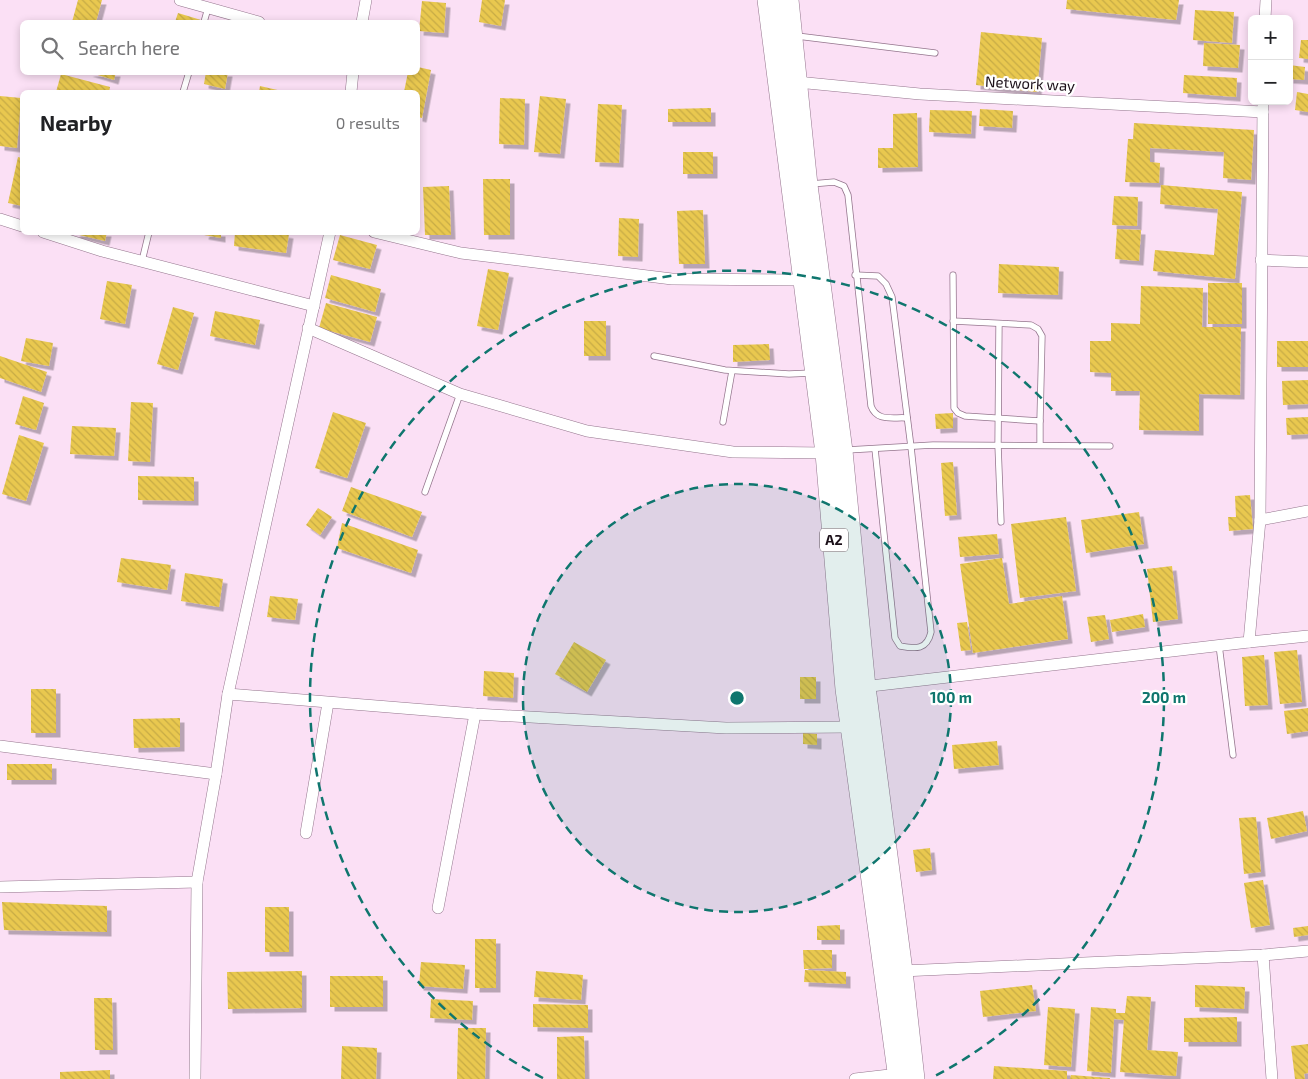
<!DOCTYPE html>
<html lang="en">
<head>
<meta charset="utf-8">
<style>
  body { margin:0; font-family:"Exo 2",sans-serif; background:#f2f2f2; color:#202124 }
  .controls { position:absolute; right:15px; top:15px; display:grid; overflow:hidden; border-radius:8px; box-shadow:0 2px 8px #0003 }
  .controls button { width:45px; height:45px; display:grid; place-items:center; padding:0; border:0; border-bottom:1px solid #e0e0e0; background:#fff; color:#202124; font:25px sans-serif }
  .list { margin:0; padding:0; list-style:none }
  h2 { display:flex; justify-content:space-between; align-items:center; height:65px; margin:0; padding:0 20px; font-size:21px }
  h2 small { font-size:16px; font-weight:400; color:#757577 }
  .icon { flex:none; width:28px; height:28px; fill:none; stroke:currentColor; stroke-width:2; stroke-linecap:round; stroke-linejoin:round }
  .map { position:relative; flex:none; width:1308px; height:1079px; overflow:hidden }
  .search { position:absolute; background:#fff; box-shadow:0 2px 8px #0003; left:20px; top:20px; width:400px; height:55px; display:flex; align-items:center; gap:12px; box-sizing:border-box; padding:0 18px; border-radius:8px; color:#757577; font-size:19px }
  .panel { position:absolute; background:#fff; box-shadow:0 2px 8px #0003; left:20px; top:90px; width:400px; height:145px; border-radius:8px }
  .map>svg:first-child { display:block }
</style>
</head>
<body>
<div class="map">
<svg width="1308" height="1079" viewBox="0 0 1308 1079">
  <defs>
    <pattern id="building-back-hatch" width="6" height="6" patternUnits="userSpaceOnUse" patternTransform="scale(1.25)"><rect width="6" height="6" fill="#e9c850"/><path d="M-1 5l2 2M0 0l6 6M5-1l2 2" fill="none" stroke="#c7ab45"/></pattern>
    <filter id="shadow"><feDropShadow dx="4.5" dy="4.5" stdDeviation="0" flood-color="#0004"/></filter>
  </defs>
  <rect width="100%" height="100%" fill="#fbe0f5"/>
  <g fill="url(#building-back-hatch)" filter="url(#shadow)">
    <polygon points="78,0 102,0 96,22 72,22"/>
    <polygon points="482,0 505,0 501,26 479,22"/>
    <polygon points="1067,0 1179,0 1176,20 1066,9"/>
    <polygon points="422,1 446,3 444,33 419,31"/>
    <polygon points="1195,10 1234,12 1232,43 1193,40"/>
    <polygon points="178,13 201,20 200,22 175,22"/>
    <polygon points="981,32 1042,38 1037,92 976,85"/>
    <polygon points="1301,40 1308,40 1308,59 1299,58"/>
    <polygon points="1204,43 1240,45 1238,68 1203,66"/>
    <polygon points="1289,65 1305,67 1304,80 1289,79"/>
    <polygon points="418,67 431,70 422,118 418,117 418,92 404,92 408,72 418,72"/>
    <polygon points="88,72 116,72 114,80"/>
    <polygon points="206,72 228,72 225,89 204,84"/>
    <polygon points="61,74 110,87 109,92 56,92"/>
    <polygon points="1184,75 1237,78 1236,97 1183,93"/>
    <polygon points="260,86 286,92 259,92"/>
    <polygon points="1297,92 1308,94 1308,112 1295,110"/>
    <polygon points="0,96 21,98 17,148 0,146"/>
    <polygon points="540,96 566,99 560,154 534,152"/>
    <polygon points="500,98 525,99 524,145 499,144"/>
    <polygon points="598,104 622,105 619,163 595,162"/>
    <polygon points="711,108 711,122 668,122 668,109"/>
    <polygon points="980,109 1013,111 1012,128 979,126"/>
    <polygon points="930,110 972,111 971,134 929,132"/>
    <polygon points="917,113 918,167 878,168 878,148 893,148 893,114"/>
    <polygon points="1134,123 1254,130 1251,180 1223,178 1224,152 1150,148 1150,162 1160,163 1159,183 1125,182 1128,139 1133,139"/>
    <rect x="683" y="152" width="30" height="22"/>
    <polygon points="18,157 22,158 22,206 8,203"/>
    <polygon points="483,179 510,179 510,235 484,235"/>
    <polygon points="1161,185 1242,192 1235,279 1153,271 1155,250 1214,255 1218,209 1160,204"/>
    <polygon points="449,186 451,235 425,235 423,187"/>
    <polygon points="1114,196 1138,197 1137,226 1112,225"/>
    <polygon points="703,210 705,264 679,264 677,211"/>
    <polygon points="619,218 639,219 638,257 618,256"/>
    <polygon points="1117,229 1141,230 1139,261 1115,259"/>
    <polygon points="76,232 107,232 105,241 75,234"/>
    <polygon points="205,232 221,232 221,238 204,235"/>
    <polygon points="235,232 275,232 289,234 286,253 234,246"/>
    <polygon points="340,235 377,245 370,269 333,260"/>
    <polygon points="999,264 1059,267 1058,295 998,293"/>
    <polygon points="488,269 509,273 498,330 477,326"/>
    <polygon points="331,275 381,289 375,312 325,298"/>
    <polygon points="107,281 132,285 125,324 100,319"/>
    <rect x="1208" y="283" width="34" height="41"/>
    <polygon points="1141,286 1203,288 1202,327 1241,327 1240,395 1199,394 1199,431 1139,430 1140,391 1111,391 1111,373 1090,372 1090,341 1111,341 1111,323 1140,324"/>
    <polygon points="326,303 377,317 370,342 319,328"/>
    <polygon points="173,307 194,313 178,370 157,364"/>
    <polygon points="215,311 260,320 255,345 210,336"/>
    <rect x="584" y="321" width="22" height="35"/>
    <polygon points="26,338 53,343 49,366 21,361"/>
    <rect x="1277" y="341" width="31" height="26"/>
    <polygon points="769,344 770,360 733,362 733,345"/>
    <polygon points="0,356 47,372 41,392 0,378"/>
    <polygon points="1308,380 1308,404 1283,405 1282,381"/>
    <polygon points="23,396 44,403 36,430 15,424"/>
    <polygon points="131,402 153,403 150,462 128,461"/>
    <polygon points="333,412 366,423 347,478 315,468"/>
    <polygon points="953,413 953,428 936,429 935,414"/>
    <polygon points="1308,417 1308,434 1287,435 1286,418"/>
    <polygon points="72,426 116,428 114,456 70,454"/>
    <polygon points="19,435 44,443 26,501 2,494"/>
    <polygon points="953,462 957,515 945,516 941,463"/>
    <polygon points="138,476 194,477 194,501 138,500"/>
    <polygon points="351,487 422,512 412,537 342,511"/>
    <polygon points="1250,495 1253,529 1229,531 1228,517 1236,517 1235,496"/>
    <polygon points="318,508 332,517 320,535 306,525"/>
    <polygon points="1139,512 1144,544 1086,553 1081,520"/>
    <polygon points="1066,517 1076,591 1020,598 1011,524"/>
    <polygon points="342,523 418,550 411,573 337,548"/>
    <polygon points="997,534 999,554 960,557 958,537"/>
    <polygon points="121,558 171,565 167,590 117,582"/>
    <polygon points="1002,558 1009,604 1062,596 1068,639 973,653 960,564"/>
    <polygon points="1172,566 1178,619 1153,622 1147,569"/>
    <polygon points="185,573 223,579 219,607 181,601"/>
    <polygon points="270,596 298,599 295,620 267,617"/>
    <polygon points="1143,614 1145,627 1112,632 1110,620"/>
    <polygon points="1105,615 1109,639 1091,642 1087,617"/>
    <polygon points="967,622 971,650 961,651 957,623"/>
    <polygon points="574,642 606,660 587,692 555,674"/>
    <polygon points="1297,650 1302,702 1280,704 1274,652"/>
    <polygon points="1264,655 1268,705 1245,706 1242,657"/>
    <polygon points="484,671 514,673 513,698 483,696"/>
    <rect x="800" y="677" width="16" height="22"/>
    <rect x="31" y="689" width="25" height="44"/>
    <polygon points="1308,708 1308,731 1287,734 1284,711"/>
    <polygon points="180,718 180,747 134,748 133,719"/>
    <polygon points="803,733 817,734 817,745 803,744"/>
    <polygon points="997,741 999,765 954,769 952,745"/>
    <rect x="7" y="764" width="45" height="16"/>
    <polygon points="1303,811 1307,831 1271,839 1267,818"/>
    <polygon points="1256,817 1261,872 1244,874 1239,818"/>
    <polygon points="930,848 932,870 916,872 913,850"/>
    <polygon points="1263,880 1270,925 1251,928 1244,883"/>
    <polygon points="2,902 107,906 107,932 4,930"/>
    <rect x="265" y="907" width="24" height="45"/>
    <polygon points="840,925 840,940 817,940 817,926"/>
    <polygon points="1308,926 1308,935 1294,937 1293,928"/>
    <rect x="475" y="939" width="21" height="49"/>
    <polygon points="803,950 832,950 832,968 804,969"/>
    <polygon points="421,962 465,965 463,989 419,986"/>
    <polygon points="805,970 846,972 846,984 804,982"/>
    <polygon points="302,971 302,1008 228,1009 227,972"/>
    <polygon points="536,971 583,975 581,1000 534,997"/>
    <rect x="330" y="976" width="53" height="31"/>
    <polygon points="1032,985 1036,1011 983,1017 980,991"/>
    <polygon points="1195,985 1245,987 1244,1009 1195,1007"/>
    <polygon points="1127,996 1151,997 1147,1050 1178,1052 1176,1076 1120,1072 1124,1020 1114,1019 1111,1073 1087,1071 1091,1007 1116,1009 1116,1013 1125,1013"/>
    <polygon points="94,998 112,998 113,1050 95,1050"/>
    <polygon points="431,999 473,1001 472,1020 430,1018"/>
    <polygon points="533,1004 588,1005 588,1028 533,1027"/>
    <polygon points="1048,1007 1075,1009 1071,1067 1044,1065"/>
    <polygon points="1237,1017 1237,1042 1184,1042 1184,1018"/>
    <polygon points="458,1028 486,1028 485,1079 457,1079"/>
    <polygon points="584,1036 585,1079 557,1079 557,1037"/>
    <polygon points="1308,1044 1308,1073 1304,1074 1305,1079 1295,1079 1291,1046"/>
    <polygon points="342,1046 377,1048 376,1079 341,1079"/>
    <polygon points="994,1066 1067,1071 1067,1079 993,1079"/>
    <polygon points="110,1070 110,1079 60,1079 60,1072"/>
    <polygon points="1071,1075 1110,1078 1110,1079 1070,1079"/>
  </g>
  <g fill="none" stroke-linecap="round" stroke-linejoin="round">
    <defs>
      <g id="lane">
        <polyline points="204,22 208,8"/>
        <polyline points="797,36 935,53"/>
        <polyline points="183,92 189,72"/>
        <path d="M811 184 834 182 844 186 848 195 871 406C877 422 892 417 907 418"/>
        <polyline points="142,261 149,232"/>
        <path d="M855 275 878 276 886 284 892 297 911 447 931 632C927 650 916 649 900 646L895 638 875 449"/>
        <polyline points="953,275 954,408 958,413 965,416 1040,421 1042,336 1038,329 1031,325 953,321"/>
        <polyline points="999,324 998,445 1001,522"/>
        <polyline points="654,356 725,370 789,374 812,373"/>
        <polyline points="1040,421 1040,445"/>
        <polyline points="723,422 732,371"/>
        <polyline points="847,450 933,445 1110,446"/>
        <polyline points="425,492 460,394"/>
        <polyline points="1219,645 1233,755"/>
      </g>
      <g id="street">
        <polyline points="180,0 259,22"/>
        <polyline points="1265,19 1266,0"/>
        <polyline points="362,22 366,0"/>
        <polyline points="797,82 920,94 1263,112"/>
        <polyline points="351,92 353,72"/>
        <polyline points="0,219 22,226"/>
        <polyline points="43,232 102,251 314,306"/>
        <polyline points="374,232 461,253 672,279 804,280"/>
        <polyline points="1261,260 1308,262"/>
        <polyline points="308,328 460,394 587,431 733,452 826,453"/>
        <polyline points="1260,520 1308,511"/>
        <polyline points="1249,642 1308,636"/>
        <polyline points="862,687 1249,642 1260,520 1263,101"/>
        <polyline points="228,694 475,714 726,728 851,727"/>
        <polyline points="0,746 216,774"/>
        <polyline points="306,833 328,703"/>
        <polyline points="0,887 197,882"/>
        <polyline points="438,908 475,714"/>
        <polyline points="1263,955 1272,1079"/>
        <polyline points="902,971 1263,955 1308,951"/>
        <polyline points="195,1079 197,882 216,774 228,694 330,232"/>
        <polyline points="855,1079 898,1074"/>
      </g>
      <g id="highway">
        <polyline points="768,0 826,453 846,689 899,1079"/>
        <polyline points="788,0 807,185 842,451 865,687 902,971 914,1079"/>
      </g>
    </defs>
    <use href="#lane" stroke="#94758d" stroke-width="7"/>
    <use href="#street" stroke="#94758d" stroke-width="12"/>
    <use href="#highway" stroke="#94758d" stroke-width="22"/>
    <use href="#lane" stroke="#fff" stroke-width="5.5"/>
    <use href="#street" stroke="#fff" stroke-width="11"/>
    <use href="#highway" stroke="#fff" stroke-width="21"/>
  </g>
  <circle cx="737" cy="698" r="214" fill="#0f766e" fill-opacity=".12"/>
  <g fill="none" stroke="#0f766e" stroke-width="2.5" stroke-dasharray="9 6">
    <circle cx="737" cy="698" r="214"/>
    <path d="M543 1078A427 427 0 1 1 931 1078"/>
  </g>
  <g text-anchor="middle" stroke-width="4.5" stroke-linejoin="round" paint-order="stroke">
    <rect fill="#fff" stroke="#5f575d" stroke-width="1" x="820" y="528.5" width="28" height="23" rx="4"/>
    <g font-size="14" font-weight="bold" fill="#1a0f18">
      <text x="834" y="545">A2</text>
    </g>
    <g font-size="15" fill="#1a0f18" stroke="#fff">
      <text transform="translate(1030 84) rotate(3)" y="5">Network way</text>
    </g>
  </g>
  <circle cx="737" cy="698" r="8" fill="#0f766e" stroke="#fff" stroke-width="2.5"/>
  <g font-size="15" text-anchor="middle" font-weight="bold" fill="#0f766e" stroke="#fff" stroke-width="4.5" stroke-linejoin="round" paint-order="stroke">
    <text x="951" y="703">100 m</text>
    <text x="1164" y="703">200 m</text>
  </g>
</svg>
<div class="controls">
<button>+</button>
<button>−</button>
</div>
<div class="search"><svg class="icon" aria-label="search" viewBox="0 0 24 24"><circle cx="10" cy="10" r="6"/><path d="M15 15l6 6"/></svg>Search here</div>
<section class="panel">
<h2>Nearby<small>0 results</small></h2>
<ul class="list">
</ul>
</section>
</div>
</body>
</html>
